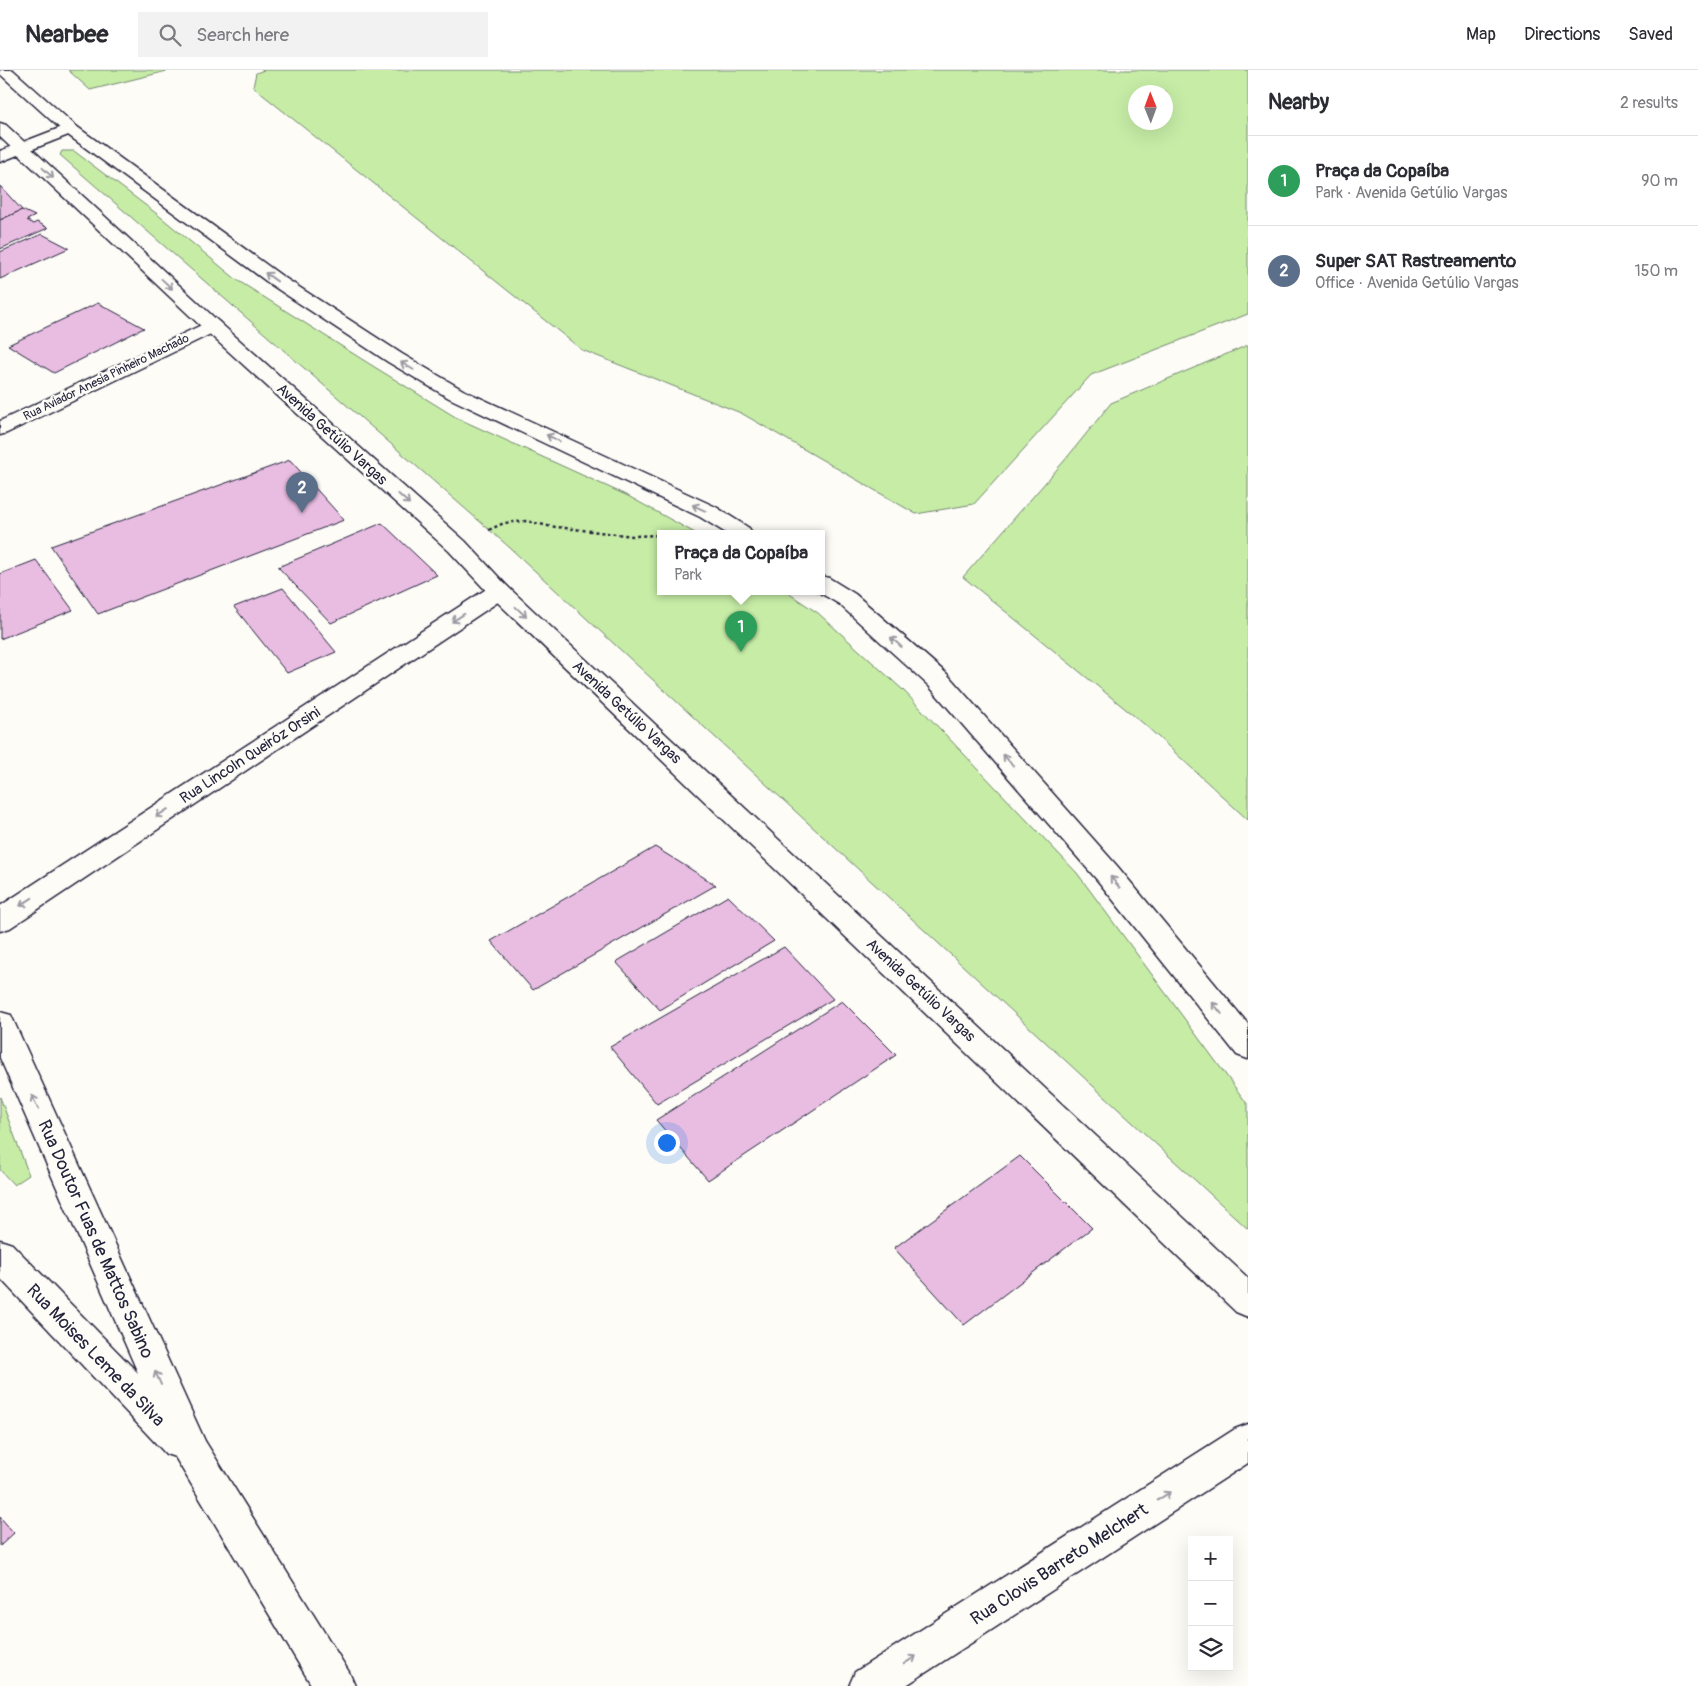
<!DOCTYPE html>
<html lang="en">
<head>
<meta charset="utf-8">
<style>
  body { margin:0; font-family:Pangolin,sans-serif; background:#f2f2f3; color:#2b2b33 }
  .controls { position:absolute; right:15px; bottom:15px; display:grid; overflow:hidden; border-radius:0px; box-shadow:0 5px 20px #0002 }
  .controls button { width:45px; height:45px; display:grid; place-items:center; padding:0; border:0; border-bottom:1px solid #e1e1e2; background:#fff; color:#2b2b33; font:25px sans-serif }
  .compass { position:absolute; left:1128px; top:15px; width:45px; height:45px; border-radius:50%; background:#fff; box-shadow:0 5px 20px #0002; rotate:359deg }
  .you { position:absolute; left:666px; top:1072px; width:18px; height:18px; margin:-12px; border:4px solid #fff; border-radius:50%; background:#1a73e8; box-shadow:0 0 0 8px #1a73e833 }
  .badge { display:grid; place-items:center; width:32px; height:32px; border-radius:50%; background:#c8321e; color:#fff; font-size:16px; font-weight:700 }
  .pin { position:absolute; translate:-50% -41px; filter:drop-shadow(0 1px 2px #0008) }
  .pin::after { content:''; position:absolute; top:26px; width:18px; height:15px; background:inherit; clip-path:polygon(0 0,100% 0,50% 100%) }
  .popup { position:absolute; left:657px; top:460px; width:168px; height:65px; box-sizing:border-box; display:grid; place-content:center; border-radius:0px; background:#fff; filter:drop-shadow(0 1px 4px #0005); font-size:16px; white-space:nowrap; color:#7c7c81 }
  .popup b { font-size:19px; color:#2b2b33 }
  .popup::after { content:''; position:absolute; left:50%; top:100%; margin-left:-10px; border:10px solid transparent; border-top-color:#fff }
  .list { margin:0; padding:0; list-style:none }
  h2 { display:flex; justify-content:space-between; align-items:center; height:65px; margin:0; padding:0 20px; font-size:21px }
  h2 small { font-size:16px; font-weight:400; color:#7c7c81 }
  .list li { display:grid; grid-template-columns:32px 1fr auto; gap:15px; align-items:center; box-sizing:border-box; height:90px; padding:0 20px; border-top:1px solid #e1e1e2 }
  .list b { display:block; font-size:19px; white-space:nowrap }
  .list p { margin:0; font-size:16px; white-space:nowrap; color:#7c7c81 }
  .list em { font-size:16px; font-style:normal; color:#7c7c81 }
  .icon { flex:none; width:28px; height:28px; fill:none; stroke:currentColor; stroke-width:2; stroke-linecap:round; stroke-linejoin:round }
  .map { position:relative; flex:none; width:1248px; height:1616px; overflow:hidden }
  header { display:flex; align-items:center; gap:30px; box-sizing:border-box; height:70px; padding:0 25px; background:#fff; border-bottom:1px solid #e1e1e2 }
  header strong { font-size:24px }
  nav { display:flex; gap:28px; margin-inline-start:auto; font-size:18px }
  .search { width:350px; height:45px; background:#f2f2f3; display:flex; align-items:center; gap:12px; box-sizing:border-box; padding:0 18px; border-radius:0px; color:#7c7c81; font-size:19px }
  main { display:flex }
  aside { flex:1; background:#fff }
  .map>svg:first-child { display:block }
</style>
</head>
<body>
<header>
<strong>Nearbee</strong>
<div class="search"><svg class="icon" aria-label="search" viewBox="0 0 24 24"><circle cx="10" cy="10" r="6"/><path d="M15 15l6 6"/></svg>Search here</div>
<nav><a>Map</a><a>Directions</a><a>Saved</a></nav>
</header>
<main>
<div class="map">
<svg width="1248" height="1616" viewBox="0 0 1248 1616">
  <rect width="100%" height="100%" fill="#fdfcf7"/>
  <filter id="ink" filterUnits="userSpaceOnUse"><feTurbulence type="fractalNoise" baseFrequency=".02" numOctaves="2"/><feDisplacementMap in="SourceGraphic" scale="10" xChannelSelector="R" yChannelSelector="G"/><feConvolveMatrix kernelMatrix="1 2 1 2 8 2 1 2 1" color-interpolation-filters="sRGB"/></filter>
  <g filter="url(#ink)">
    <g fill="#c6eca6" stroke="#748770" fill-rule="evenodd">
      <polygon points="68,0 165,0 167,1 90,20"/>
      <path d="M264 0H1248V244L1091 305 974 434 916 444 741 343 582 280 253 17 256 3ZM1166 22V52H1136V22Z"/>
      <polygon points="62,81 74,81 157,144 237,210 368,293 457,348 628,426 695,463 661,463 661,521 785,521 818,543 903,620 1077,803 1248,1035 1248,1159 509,477 60,85"/>
      <polygon points="1248,275 1248,750 1144,654 963,507 1065,390 1111,333"/>
      <polygon points="0,1027 29,1105 14,1115 0,1100"/>
    </g>
    <g fill="#e9bde2" stroke="#22223b">
      <polygon points="0,116 22,140 0,150"/>
      <polygon points="22,140 35,146 27,150 33,154 37,152 48,158 0,179 0,150"/>
      <polygon points="42,164 69,178 0,209 0,182"/>
      <polygon points="98,233 144,258 54,303 8,275"/>
      <polygon points="290,390 344,450 98,544 51,476"/>
      <polygon points="382,453 437,505 331,553 278,497"/>
      <polygon points="36,490 73,540 0,569 0,504"/>
      <polygon points="283,518 336,582 287,603 234,537"/>
      <polygon points="655,777 716,815 533,920 491,871"/>
      <polygon points="728,826 774,871 660,940 616,892"/>
      <polygon points="784,877 833,929 657,1034 610,977"/>
      <polygon points="842,931 896,985 708,1110 656,1050"/>
      <polygon points="1020,1086 1092,1158 964,1255 894,1178"/>
      <polygon points="0,1447 14,1463 0,1476"/>
    </g>
    <g fill="none" stroke-linecap="round" stroke-linejoin="round">
      <defs>
        <g id="minor">
          <polygon points="70,54 76,56 78,59 76,62 0,92 0,81"/>
          <polygon points="212,250 219,252 222,256 219,260 7,363 0,365 0,351"/>
          <polygon points="499,514 507,516 511,521 507,526 10,858 0,861 0,836 491,516"/>
          <polygon points="0,942 11,945 15,954 205,1371 349,1602 355,1616 312,1616 175,1387 166,1384 0,1208 0,1170 12,1174 138,1303 0,988"/>
          <polygon points="1248,1354 1248,1393 905,1616 849,1616 855,1602 1235,1359"/>
        </g>
        <g id="secondary">
          <polygon points="0,0 13,0 76,56 282,206 402,284 463,320 716,437 749,458 752,463 726,463 700,447 449,328 388,292 270,214 64,62 0,4"/>
          <polygon points="0,53 6,55 219,252 465,471 507,516 1248,1208 1248,1247 1236,1242 491,526 449,481 205,260 0,67"/>
          <polygon points="821,506 829,508 855,524 947,604 1118,797 1248,954 1248,989 1237,985 1098,811 929,616 839,534 817,521 821,521"/>
        </g>
      </defs>
      <use href="#minor" stroke="#22223b" stroke-width="3"/>
      <use href="#secondary" stroke="#22223b" stroke-width="3"/>
      <polyline stroke="#22223b" stroke-width="2.5" stroke-dasharray="3 3" stroke-linecap="butt" points="489,460 504,453 527,451 548,456 633,466 661,465"/>
      <use href="#minor" fill="#fdfcf7" fill-rule="evenodd"/>
      <use href="#secondary" fill="#fdfcf7" fill-rule="evenodd"/>
    </g>
    <defs><path id="oneway-shaft" d="M-6 0H5M1.5-3L5.5 0L1.5 3" fill="none" stroke-width="1.6" stroke-linecap="round" stroke-linejoin="round" transform="scale(1.25)"/></defs>
    <g stroke="#9a9aa2">
      <use href="#oneway-shaft" transform="translate(48 103) rotate(43)"/>
      <use href="#oneway-shaft" transform="translate(271 207) rotate(-144)"/>
      <use href="#oneway-shaft" transform="translate(167 214) rotate(43)"/>
      <use href="#oneway-shaft" transform="translate(407 296) rotate(-150)"/>
      <use href="#oneway-shaft" transform="translate(553 368) rotate(-154)"/>
      <use href="#oneway-shaft" transform="translate(404 429) rotate(42)"/>
      <use href="#oneway-shaft" transform="translate(699 438) rotate(-155)"/>
      <use href="#oneway-shaft" transform="translate(521 542) rotate(43)"/>
      <use href="#oneway-shaft" transform="translate(458 548) rotate(147)"/>
      <use href="#oneway-shaft" transform="translate(896 572) rotate(-138)"/>
      <use href="#oneway-shaft" transform="translate(1008 690) rotate(-131)"/>
      <use href="#oneway-shaft" transform="translate(162 743) rotate(147)"/>
      <use href="#oneway-shaft" transform="translate(1115 812) rotate(-129)"/>
      <use href="#oneway-shaft" transform="translate(26 832) rotate(147)"/>
      <use href="#oneway-shaft" transform="translate(1217 938) rotate(-129)"/>
      <use href="#oneway-shaft" transform="translate(35 1032) rotate(-114)"/>
      <use href="#oneway-shaft" transform="translate(158 1308) rotate(-114)"/>
      <use href="#oneway-shaft" transform="translate(1164 1426) rotate(-33)"/>
      <use href="#oneway-shaft" transform="translate(910 1590) rotate(-33)"/>
    </g>
  </g>
  <g text-anchor="middle" stroke-width="5" stroke-linejoin="round" paint-order="stroke">
    <g font-size="12" fill="#22223b" stroke="#fdfcf7">
      <text transform="translate(106 307) rotate(-26)" y="4">Rua Aviador Anesia Pinheiro Machado</text>
    </g>
    <g font-size="15" fill="#22223b" stroke="#fdfcf7">
      <text transform="translate(332 364) rotate(42)" y="5">Avenida Getúlio Vargas</text>
      <text transform="translate(627 642) rotate(43)" y="5">Avenida Getúlio Vargas</text>
      <text transform="translate(250 685) rotate(-33)" y="5">Rua Lincoln Queiróz Orsini</text>
      <text transform="translate(921 920) rotate(43)" y="5">Avenida Getúlio Vargas</text>
    </g>
    <g font-size="18" fill="#22223b" stroke="#fdfcf7">
      <text transform="translate(96 1169) rotate(66)" y="6">Rua Doutor Fuas de Mattos Sabino</text>
      <text transform="translate(96 1285) rotate(46)" y="6">Rua Moises Leme da Silva</text>
      <text transform="translate(1059 1494) rotate(-33)" y="6">Rua Clovis Barreto Melchert</text>
    </g>
  </g>
</svg>
<div class="controls">
<button>+</button>
<button>−</button>
<button><svg class="icon" aria-label="layers" viewBox="0 0 24 24"><path d="M12 4l9 5-9 5-9-5zM3 14l9 5 9-5"/></svg></button>
</div>
<svg class="compass" viewBox="-18 -18 36 36"><path d="M0-13l5 13h-10z" fill="#e53935"/><path d="M0 13l5-13h-10z" fill="#7c7c81"/></svg>
<div class="you"></div>
<div class="pin badge" style="left:741px;top:582px;background:#2e9e5b">1</div>
<div class="popup"><b>Praça da Copaíba</b>Park</div>
<div class="pin badge" style="left:302px;top:443px;background:#5c6f8a">2</div>
</div>
<aside>
<h2>Nearby<small>2 results</small></h2>
<ul class="list">
<li><span class="badge" style="background:#2e9e5b">1</span><div><b>Praça da Copaíba</b><p>Park · Avenida Getúlio Vargas</p></div><em>90 m</em></li>
<li><span class="badge" style="background:#5c6f8a">2</span><div><b>Super SAT Rastreamento</b><p>Office · Avenida Getúlio Vargas</p></div><em>150 m</em></li>
</ul>
</aside>
</main>
</body>
</html>
